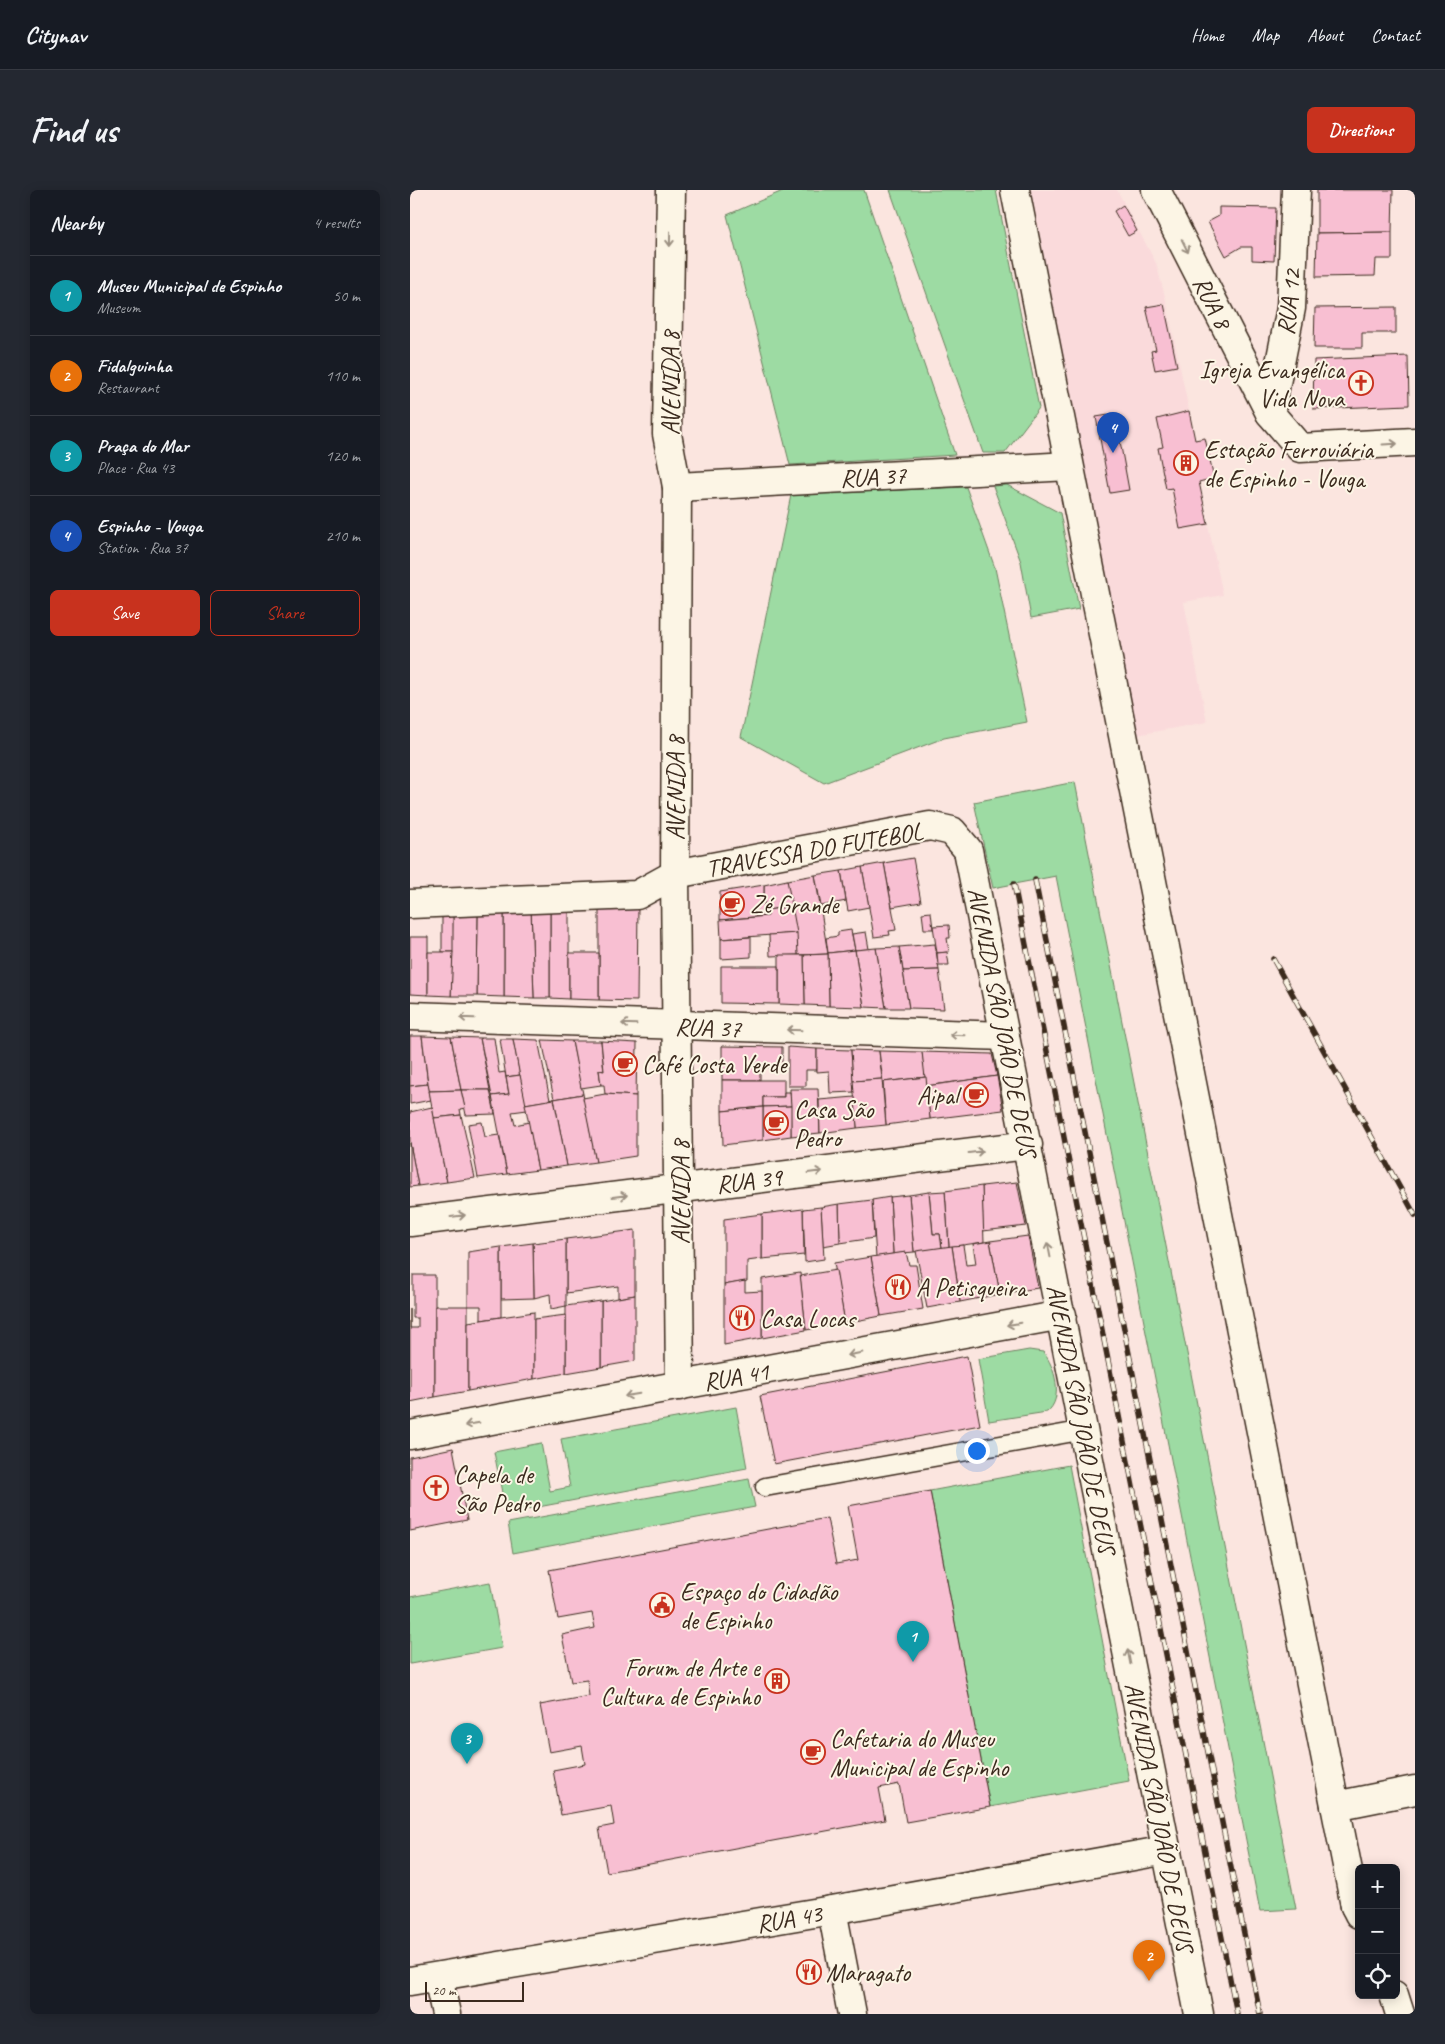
<!DOCTYPE html>
<html lang="en">
<head>
<meta charset="utf-8">
<style>
  body { margin:0; font-family:Caveat,sans-serif; background:#242831; color:#f1f3f6 }
  .controls { position:absolute; right:15px; bottom:15px; display:grid; overflow:hidden; border-radius:8px; box-shadow:0 2px 12px #0003 }
  .controls button { width:45px; height:45px; display:grid; place-items:center; padding:0; border:0; border-bottom:1px solid #363941; background:#171b24; color:#f1f3f6; font:25px sans-serif }
  .scale { position:absolute; left:15px; bottom:12px; width:99px; box-sizing:border-box; padding-left:5px; border:2px solid #3b2a1e; border-top:0; font-size:14px; line-height:18px; white-space:nowrap; color:#3b2a1e; -webkit-text-stroke:4px #fcf5e5; paint-order:stroke }
  .you { position:absolute; left:566px; top:1260px; width:18px; height:18px; margin:-12px; border:4px solid #fff; border-radius:50%; background:#1a73e8; box-shadow:0 0 0 8px #1a73e833 }
  .badge { display:grid; place-items:center; width:32px; height:32px; border-radius:50%; background:#c8321e; color:#fff; font-size:16px; font-weight:700 }
  .pin { position:absolute; translate:-50% -41px; filter:drop-shadow(0 1px 2px #0008) }
  .pin::after { content:''; position:absolute; top:26px; width:18px; height:15px; background:inherit; clip-path:polygon(0 0,100% 0,50% 100%) }
  .list { margin:0; padding:0; list-style:none }
  h2 { display:flex; justify-content:space-between; align-items:center; height:65px; margin:0; padding:0 20px; font-size:21px }
  h2 small { font-size:16px; font-weight:400; color:#9ea1a6 }
  .list li { display:grid; grid-template-columns:32px 1fr auto; gap:15px; align-items:center; box-sizing:border-box; height:80px; padding:0 20px; border-top:1px solid #363941 }
  .list b { display:block; font-size:19px; white-space:nowrap }
  .list p { margin:0; font-size:16px; white-space:nowrap; color:#9ea1a6 }
  .list em { font-size:16px; font-style:normal; color:#9ea1a6 }
  .actions { display:flex; gap:10px; padding:15px 20px }
  .actions a { flex:1; padding:11px 0; border:1px solid #c8321e; border-radius:8px; text-align:center; font-size:18px; color:#c8321e }
  .actions .main { background:#c8321e; color:#fff }
  .icon { flex:none; width:28px; height:28px; fill:none; stroke:currentColor; stroke-width:2; stroke-linecap:round; stroke-linejoin:round }
  .map { position:relative; flex:none; width:1005px; height:1824px; overflow:hidden; border-radius:8px }
  header { display:flex; align-items:center; gap:30px; box-sizing:border-box; height:70px; padding:0 25px; background:#171b24; border-bottom:1px solid #363941 }
  header strong { font-size:24px }
  nav { display:flex; gap:28px; margin-inline-start:auto; font-size:18px }
  .intro { display:flex; align-items:center; justify-content:space-between; box-sizing:border-box; height:120px; padding:0 30px }
  h1 { margin:0; font-size:35px }
  .button { padding:12px 22px; border-radius:8px; background:#c8321e; color:#fff; font-size:18px; font-weight:700 }
  main { display:flex; gap:30px; padding:0 30px }
  aside { flex:1; background:#171b24; border-radius:8px; box-shadow:0 2px 12px #0003 }
  .map>svg:first-child { display:block }
</style>
</head>
<body>
<header>
<strong>Citynav</strong>
<nav><a>Home</a><a>Map</a><a>About</a><a>Contact</a></nav>
</header>
<div class="intro"><h1>Find us</h1><a class="button">Directions</a></div>
<main>
<aside>
<h2>Nearby<small>4 results</small></h2>
<ul class="list">
<li><span class="badge" style="background:#0f9aa8">1</span><div><b>Museu Municipal de Espinho</b><p>Museum</p></div><em>50 m</em></li>
<li><span class="badge" style="background:#e8710a">2</span><div><b>Fidalguinha</b><p>Restaurant</p></div><em>110 m</em></li>
<li><span class="badge" style="background:#0f9aa8">3</span><div><b>Praça do Mar</b><p>Place · Rua 43</p></div><em>120 m</em></li>
<li><span class="badge" style="background:#1a4fb4">4</span><div><b>Espinho - Vouga</b><p>Station · Rua 37</p></div><em>210 m</em></li>
</ul>
<div class="actions"><a class="main">Save</a><a>Share</a></div>
</aside>
<div class="map">
<svg width="1005" height="1824" viewBox="0 0 1005 1824">
  <rect width="100%" height="100%" fill="#fbe5df"/>
  <filter id="ink" filterUnits="userSpaceOnUse"><feTurbulence type="fractalNoise" baseFrequency=".02" numOctaves="2"/><feDisplacementMap in="SourceGraphic" scale="10" xChannelSelector="R" yChannelSelector="G"/><feConvolveMatrix kernelMatrix="1 2 1 2 8 2 1 2 1" color-interpolation-filters="sRGB"/></filter>
  <g filter="url(#ink)">
    <polygon fill="#fadadb" points="621,0 707,0 746,73 757,114 785,250 795,248 804,288 789,292 813,405 774,412 797,532 727,545"/>
    <g fill="#9ddba3" stroke="#6c8260">
      <polygon points="375,0 454,0 545,265 380,275 317,25"/>
      <polygon points="480,0 586,0 629,218 595,263 573,263"/>
      <polygon points="597,295 650,323 669,419 621,428 611,372 583,296"/>
      <polygon points="556,297 585,378 617,532 534,548 414,593 331,547 381,305"/>
      <polygon points="665,592 886,1719 850,1721 646,686 583,698 564,612"/>
      <path d="M619 1160 633 1162C645 1176 654 1209 637 1222L579 1231 568 1169Z"/>
      <polygon points="326,1217 337,1278 96,1323 84,1262 131,1253 140,1301 160,1297 151,1249"/>
      <polygon points="659,1275 719,1591 580,1617 520,1301"/>
      <polygon points="339,1289 345,1317 103,1363 98,1333"/>
      <polygon points="80,1392 92,1458 0,1474 0,1407"/>
    </g>
    <g fill="#f8bfd2" stroke="#3b2a1e">
      <polygon points="907,0 983,0 982,42 907,43"/>
      <polygon points="713,15 727,41 718,46 704,21"/>
      <polygon points="809,17 866,18 864,71 842,70 842,57 831,57 816,66 798,32 809,26"/>
      <polygon points="982,42 982,69 966,69 965,86 906,87 907,43"/>
      <polygon points="754,114 767,176 745,180 741,161 746,160 736,117"/>
      <polygon points="986,117 986,143 952,143 952,158 904,158 905,118"/>
      <polygon points="998,166 999,215 903,219 904,170"/>
      <polygon points="779,221 785,250 795,248 804,288 789,292 798,334 770,339 762,298 756,299 748,258 753,257 747,229"/>
      <polygon points="705,224 719,300 700,303 686,227"/>
      <polygon points="503,668 511,712 482,717 474,673"/>
      <polygon points="474,673 486,740 479,741 480,745 464,747 452,677"/>
      <polygon points="452,677 459,717 438,721 431,681"/>
      <polygon points="431,681 436,711 411,716 405,685"/>
      <polygon points="405,685 418,764 388,765 377,690"/>
      <polygon points="377,690 382,716 358,720 358,726 354,726 354,695"/>
      <polygon points="354,695 354,726 310,730 310,702"/>
      <polygon points="228,715 227,811 189,810 189,716"/>
      <polygon points="382,716 387,743 311,749 310,730 358,726 358,720"/>
      <polygon points="140,717 159,717 159,809 140,808"/>
      <polygon points="140,717 140,808 124,808 121,718"/>
      <polygon points="121,718 124,808 94,807 94,719"/>
      <polygon points="94,719 94,807 67,806 68,720"/>
      <polygon points="68,720 67,806 41,806 43,721"/>
      <rect x="32" y="721" width="11" height="41"/>
      <polygon points="521,722 523,739 514,739 512,723"/>
      <polygon points="539,735 540,748 537,748 539,762 527,763 523,736"/>
      <polygon points="441,740 445,760 418,763 416,748 428,746 428,742"/>
      <polygon points="456,742 459,759 445,760 442,744"/>
      <polygon points="387,743 388,765 360,766 359,745"/>
      <polygon points="0,747 18,747 18,805 0,804"/>
      <polygon points="341,747 341,767 311,769 311,749"/>
      <polygon points="525,754 529,780 493,781 489,757"/>
      <polygon points="489,757 493,781 499,818 476,818 466,758"/>
      <polygon points="466,758 476,818 454,817 445,760"/>
      <polygon points="445,760 454,817 419,816 418,763"/>
      <polygon points="18,762 43,762 41,806 18,805"/>
      <polygon points="537,762 539,775 528,775 527,763"/>
      <polygon points="159,763 189,763 189,810 159,809"/>
      <polygon points="418,764 419,816 395,815 394,765"/>
      <polygon points="369,765 394,765 395,815 369,814"/>
      <polygon points="311,776 369,776 369,814 311,813"/>
      <polygon points="529,780 534,819 499,818 493,781"/>
      <polygon points="0,846 12,846 18,894 0,896"/>
      <polygon points="12,846 41,847 51,900 19,901"/>
      <polygon points="41,847 70,848 80,900 51,900"/>
      <polygon points="70,848 84,848 89,883 95,882 99,904 82,906"/>
      <polygon points="90,849 103,849 110,885 96,887"/>
      <polygon points="103,849 128,850 140,910 115,914"/>
      <polygon points="132,850 162,851 173,904 144,909"/>
      <polygon points="162,851 191,851 194,881 189,880 191,895 171,898"/>
      <polygon points="191,851 227,853 226,906 195,904 194,895 191,895 189,880 194,881"/>
      <polygon points="312,856 372,857 372,877 350,877 350,890 312,890"/>
      <polygon points="378,857 407,859 407,880 396,880 396,896 378,896"/>
      <polygon points="407,859 441,860 444,902 420,903 419,881 407,882"/>
      <polygon points="441,860 469,861 472,889 443,891"/>
      <polygon points="469,861 512,862 516,887 473,892"/>
      <polygon points="512,862 582,864 587,886 516,896"/>
      <polygon points="110,885 117,920 102,922 105,935 119,932 128,980 97,984 82,906 99,904 96,887"/>
      <polygon points="587,886 593,920 520,929 516,896"/>
      <polygon points="516,887 520,929 476,935 473,892"/>
      <polygon points="472,889 476,935 447,938 443,891"/>
      <polygon points="312,890 374,890 374,907 353,907 353,917 312,921"/>
      <polygon points="18,894 21,910 0,914 0,896"/>
      <polygon points="380,899 408,899 410,943 381,946"/>
      <polygon points="51,900 80,900 85,924 56,925"/>
      <polygon points="51,900 55,918 50,919 51,925 24,928 19,901"/>
      <polygon points="374,902 380,902 381,916 353,917 353,907 374,907"/>
      <polygon points="173,904 186,972 157,976 144,909"/>
      <polygon points="195,904 226,906 226,966 186,972 173,908"/>
      <polygon points="445,907 447,938 410,943 409,910"/>
      <polygon points="144,909 157,976 128,980 115,914"/>
      <polygon points="381,916 381,946 353,950 353,917"/>
      <polygon points="22,917 37,992 8,996 0,953 0,922"/>
      <polygon points="353,917 353,950 313,955 312,921"/>
      <polygon points="51,925 65,988 37,992 24,928"/>
      <polygon points="72,932 75,947 89,945 97,984 68,988 58,934"/>
      <polygon points="0,953 8,996 0,997"/>
      <polygon points="607,992 616,1036 573,1041 572,996"/>
      <polygon points="572,996 574,1052 539,1057 535,1001"/>
      <polygon points="535,1001 539,1057 532,1058 530,1044 523,1044 519,1002"/>
      <polygon points="519,1002 523,1044 530,1044 532,1058 504,1062 499,1005"/>
      <polygon points="499,1005 504,1062 483,1064 480,1007"/>
      <polygon points="480,1007 483,1064 466,1067 462,1010"/>
      <polygon points="462,1010 464,1048 430,1053 429,1014"/>
      <polygon points="429,1014 430,1053 413,1056 411,1017"/>
      <polygon points="411,1017 414,1069 395,1072 393,1019"/>
      <polygon points="393,1019 394,1065 352,1069 352,1024"/>
      <polygon points="352,1024 352,1069 337,1071 337,1091 314,1095 314,1029"/>
      <polygon points="225,1040 225,1105 208,1108 208,1096 156,1103 156,1049"/>
      <polygon points="618,1046 628,1098 590,1104 580,1051"/>
      <polygon points="156,1049 156,1116 141,1119 140,1104 124,1108 123,1053"/>
      <polygon points="580,1051 590,1104 550,1112 542,1056 553,1055 556,1075 566,1074 563,1054"/>
      <polygon points="123,1053 124,1108 91,1109 91,1057"/>
      <polygon points="542,1056 550,1112 517,1118 506,1061"/>
      <polygon points="91,1057 91,1127 71,1130 71,1116 58,1116 58,1062"/>
      <polygon points="496,1062 499,1075 506,1075 513,1119 471,1126 461,1067"/>
      <polygon points="461,1067 471,1126 435,1133 424,1073"/>
      <polygon points="426,1080 435,1133 396,1140 390,1086"/>
      <polygon points="390,1083 396,1140 352,1148 352,1089"/>
      <polygon points="3,1085 25,1085 25,1207 0,1212 0,1119 0,1138 8,1138 8,1128 3,1128"/>
      <polygon points="335,1091 335,1102 352,1101 352,1148 314,1155 314,1095"/>
      <polygon points="225,1105 225,1171 191,1177 191,1111"/>
      <polygon points="191,1111 191,1177 156,1183 156,1116"/>
      <polygon points="25,1116 58,1116 58,1201 25,1207"/>
      <polygon points="124,1122 124,1189 58,1201 58,1132"/>
      <polygon points="156,1125 156,1183 124,1189 124,1129"/>
      <polygon points="557,1166 570,1235 364,1274 350,1206"/>
      <polygon points="43,1258 57,1330 0,1341 0,1267"/>
      <polygon points="520,1301 580,1617 496,1632 489,1594 469,1598 475,1630 197,1682 189,1638 204,1635 201,1616 151,1625 143,1580 175,1574 172,1556 139,1562 130,1515 179,1506 177,1490 161,1492 152,1445 185,1438 182,1423 148,1429 139,1380 417,1328 426,1374 448,1370 438,1316"/>
    </g>
    <g fill="none" stroke-linecap="round" stroke-linejoin="round">
      <defs>
        <polyline id="lane" points="355,1297 675,1240"/>
        <g id="street">
          <polyline points="261,0 257,244 267,297 265,684 270,1196"/>
          <polyline points="605,0 945,1716"/>
          <polyline points="746,0 860,223 890,258 1005,252"/>
          <polyline points="860,223 881,118 886,0"/>
          <polyline points="267,297 659,276"/>
          <polyline points="0,714 227,705 265,684 520,636 542,641 558,660 789,1824"/>
          <polyline points="0,826 595,846"/>
          <polyline points="0,1032 618,955"/>
          <polyline points="0,1245 652,1125"/>
          <polyline points="925,1616 1005,1600"/>
          <polyline points="422,1720 442,1824"/>
          <polyline points="28,1787 36,1824"/>
          <polyline points="0,1791 422,1720 757,1660"/>
        </g>
        <g id="secondary">
          <polyline points="945,1716 949,1724"/>
          <polyline points="984,1805 990,1824"/>
        </g>
      </defs>
      <use href="#lane" stroke="#3b2a1e" stroke-width="21"/>
      <use href="#street" stroke="#3b2a1e" stroke-width="31"/>
      <use href="#secondary" stroke="#3b2a1e" stroke-width="31"/>
      <use href="#lane" stroke="#fcf5e5" stroke-width="18"/>
      <use href="#street" stroke="#fcf5e5" stroke-width="28"/>
      <use href="#secondary" stroke="#fcf5e5" stroke-width="28"/>
      <defs>
        <g id="rail">
          <polyline points="625,690 850,1824"/>
          <polyline points="604,694 827,1824"/>
          <polyline points="863,769 1005,1025"/>
        </g>
      </defs>
      <use href="#rail" stroke="#3b2a1e" stroke-width="5.5"/>
      <use href="#rail" stroke="#fcf5e5" stroke-width="4" stroke-dasharray="11" stroke-linecap="butt"/>
    </g>
    <defs><path id="oneway-shaft" d="M-6 0H5M1.5-3L5.5 0L1.5 3" fill="none" stroke-width="1.6" stroke-linecap="round" stroke-linejoin="round" transform="scale(1.25)"/></defs>
    <g stroke="#9c9082">
      <use href="#oneway-shaft" transform="translate(260 49) rotate(91)"/>
      <use href="#oneway-shaft" transform="translate(775 56) rotate(64)"/>
      <use href="#oneway-shaft" transform="translate(980 254) rotate(-3)"/>
      <use href="#oneway-shaft" transform="translate(57 828) rotate(-178)"/>
      <use href="#oneway-shaft" transform="translate(219 834) rotate(-178)"/>
      <use href="#oneway-shaft" transform="translate(384 840) rotate(-178)"/>
      <use href="#oneway-shaft" transform="translate(547 845) rotate(-178)"/>
      <use href="#oneway-shaft" transform="translate(566 962) rotate(-7)"/>
      <use href="#oneway-shaft" transform="translate(405 982) rotate(-7)"/>
      <use href="#oneway-shaft" transform="translate(210 1006) rotate(-7)"/>
      <use href="#oneway-shaft" transform="translate(48 1026) rotate(-7)"/>
      <use href="#oneway-shaft" transform="translate(639 1060) rotate(-101)"/>
      <use href="#oneway-shaft" transform="translate(604 1134) rotate(170)"/>
      <use href="#oneway-shaft" transform="translate(445 1164) rotate(169)"/>
      <use href="#oneway-shaft" transform="translate(222 1205) rotate(170)"/>
      <use href="#oneway-shaft" transform="translate(62 1234) rotate(170)"/>
      <use href="#oneway-shaft" transform="translate(719 1467) rotate(-101)"/>
    </g>
  </g>
  <defs>
    <symbol id="church-ring" viewBox="-11 -11 22 22"><circle r="9.5" fill="#fcf5e5" stroke="#c8321e" stroke-width="1.5"/><path d="M-1.2-6h2.4v3.5h3.3v2.4h-3.3V6h-2.4V-.1h-3.3v-2.4h3.3Z" fill="#c8321e"/></symbol>
    <symbol id="building-ring" viewBox="-11 -11 22 22"><circle r="9.5" fill="#fcf5e5" stroke="#c8321e" stroke-width="1.5"/><path d="M-4-6H4V6H1V3H-1V6H-4ZM-2.5-4.3h1.7v1.8h-1.7ZM.8-4.3h1.7v1.8H.8ZM-2.5-1h1.7V.8h-1.7ZM.8-1h1.7V.8H.8Z" fill="#c8321e"/></symbol>
    <symbol id="cafe-ring" viewBox="-11 -11 22 22"><circle r="9.5" fill="#fcf5e5" stroke="#c8321e" stroke-width="1.5"/><path d="M-5.5-4.5H6V0H3Q3 3.5 0 3.5H-2.5Q-5.5 3.5-5.5 0ZM3-3.2v2h1.7v-2ZM-6 4.5H4V6H-6Z" fill="#c8321e"/></symbol>
    <symbol id="restaurant-ring" viewBox="-11 -11 22 22"><circle r="9.5" fill="#fcf5e5" stroke="#c8321e" stroke-width="1.5"/><path d="M-5-6h1v4h1v-4h1v4h1v-4h1v5L-1.5 .5V6h-2V.5L-5-1ZM5-6V6H3V1.5H1.5Q1.5-4 5-6Z" fill="#c8321e"/></symbol>
    <symbol id="civic-ring" viewBox="-11 -11 22 22"><circle r="9.5" fill="#fcf5e5" stroke="#c8321e" stroke-width="1.5"/><path d="M-.6-6.5H3V-4.5H.6V-3L4-1V1h2V6H-6V1h2V-1L-.6-3ZM-1.2 2.5V6h2.4V2.5Z" fill="#c8321e"/></symbol>
  </defs>
  <g fill-rule="evenodd">
    <use href="#church-ring" x="937" y="179" width="28" height="28"/>
    <use href="#building-ring" x="762" y="259" width="28" height="28"/>
    <use href="#cafe-ring" x="308" y="700" width="28" height="28"/>
    <use href="#cafe-ring" x="201" y="860" width="28" height="28"/>
    <use href="#cafe-ring" x="552" y="891" width="28" height="28"/>
    <use href="#cafe-ring" x="352" y="919" width="28" height="28"/>
    <use href="#restaurant-ring" x="474" y="1083" width="28" height="28"/>
    <use href="#restaurant-ring" x="318" y="1114" width="28" height="28"/>
    <use href="#church-ring" x="12" y="1284" width="28" height="28"/>
    <use href="#civic-ring" x="238" y="1401" width="28" height="28"/>
    <use href="#building-ring" x="353" y="1477" width="28" height="28"/>
    <use href="#cafe-ring" x="389" y="1548" width="28" height="28"/>
    <use href="#restaurant-ring" x="385" y="1768" width="28" height="28"/>
  </g>
  <g text-anchor="middle" stroke-width="4" stroke-linejoin="round" paint-order="stroke">
    <g font-size="25" fill="#3b2a1e" stroke="#fcf5e5">
      <text transform="translate(803 112) rotate(63)" y="9">RUA 8</text>
      <text transform="translate(878 112) rotate(-84)" y="9">RUA 12</text>
      <text transform="translate(260 193) rotate(-90)" y="9">AVENIDA 8</text>
      <text transform="translate(463 286) rotate(-3)" y="9">RUA 37</text>
      <text transform="translate(265 598) rotate(-90)" y="9">AVENIDA 8</text>
      <text transform="translate(404 659) rotate(-10)" y="9">TRAVESSA DO FUTEBOL</text>
      <text transform="translate(593 832) rotate(79)" y="9">AVENIDA SÃO JOÃO DE DEUS</text>
      <text transform="translate(298 837) rotate(2)" y="9">RUA 37</text>
      <text transform="translate(339 990) rotate(-7)" y="9">RUA 39</text>
      <text transform="translate(270 1002) rotate(-90)" y="9">AVENIDA 8</text>
      <text transform="translate(326 1186) rotate(-10)" y="9">RUA 41</text>
      <text transform="translate(672 1229) rotate(79)" y="9">AVENIDA SÃO JOÃO DE DEUS</text>
      <text transform="translate(750 1627) rotate(79)" y="9">AVENIDA SÃO JOÃO DE DEUS</text>
      <text transform="translate(379 1728) rotate(-10)" y="9">RUA 43</text>
    </g>
    <g font-size="25" fill="#3b2a1e" stroke="#fcf5e5" text-anchor="start">
      <text x="934" y="188" text-anchor="end">Igreja Evangélica<tspan x="934" dy="29">Vida Nova</tspan></text>
      <text x="794" y="268">Estação Ferroviária<tspan x="794" dy="29">de Espinho - Vouga</tspan></text>
      <text x="340" y="723">Zé Grande</text>
      <text x="232" y="883">Café Costa Verde</text>
      <text x="548" y="914" text-anchor="end">Aipal</text>
      <text x="384" y="928">Casa São<tspan x="384" dy="29">Pedro</tspan></text>
      <text x="506" y="1106">A Petisqueira</text>
      <text x="350" y="1137">Casa Locas</text>
      <text x="44" y="1293">Capela de<tspan x="44" dy="29">São Pedro</tspan></text>
      <text x="270" y="1410">Espaço do Cidadão<tspan x="270" dy="29">de Espinho</tspan></text>
      <text x="350" y="1486" text-anchor="end">Forum de Arte e<tspan x="350" dy="29">Cultura de Espinho</tspan></text>
      <text x="420" y="1557">Cafetaria do Museu<tspan x="420" dy="29">Municipal de Espinho</tspan></text>
      <text x="416" y="1791">Maragato</text>
    </g>
  </g>
</svg>
<div class="controls">
<button>+</button>
<button>−</button>
<button><svg class="icon" aria-label="locate" viewBox="0 0 24 24"><circle cx="12" cy="12" r="6"/><path d="M12 2v4M12 18v4M2 12h4M18 12h4"/></svg></button>
</div>
<div class="scale">20 m</div>
<div class="you"></div>
<div class="pin badge" style="left:503px;top:1472px;background:#0f9aa8">1</div>
<div class="pin badge" style="left:739px;top:1791px;background:#e8710a">2</div>
<div class="pin badge" style="left:57px;top:1574px;background:#0f9aa8">3</div>
<div class="pin badge" style="left:703px;top:263px;background:#1a4fb4">4</div>
</div>
</main>
</body>
</html>
